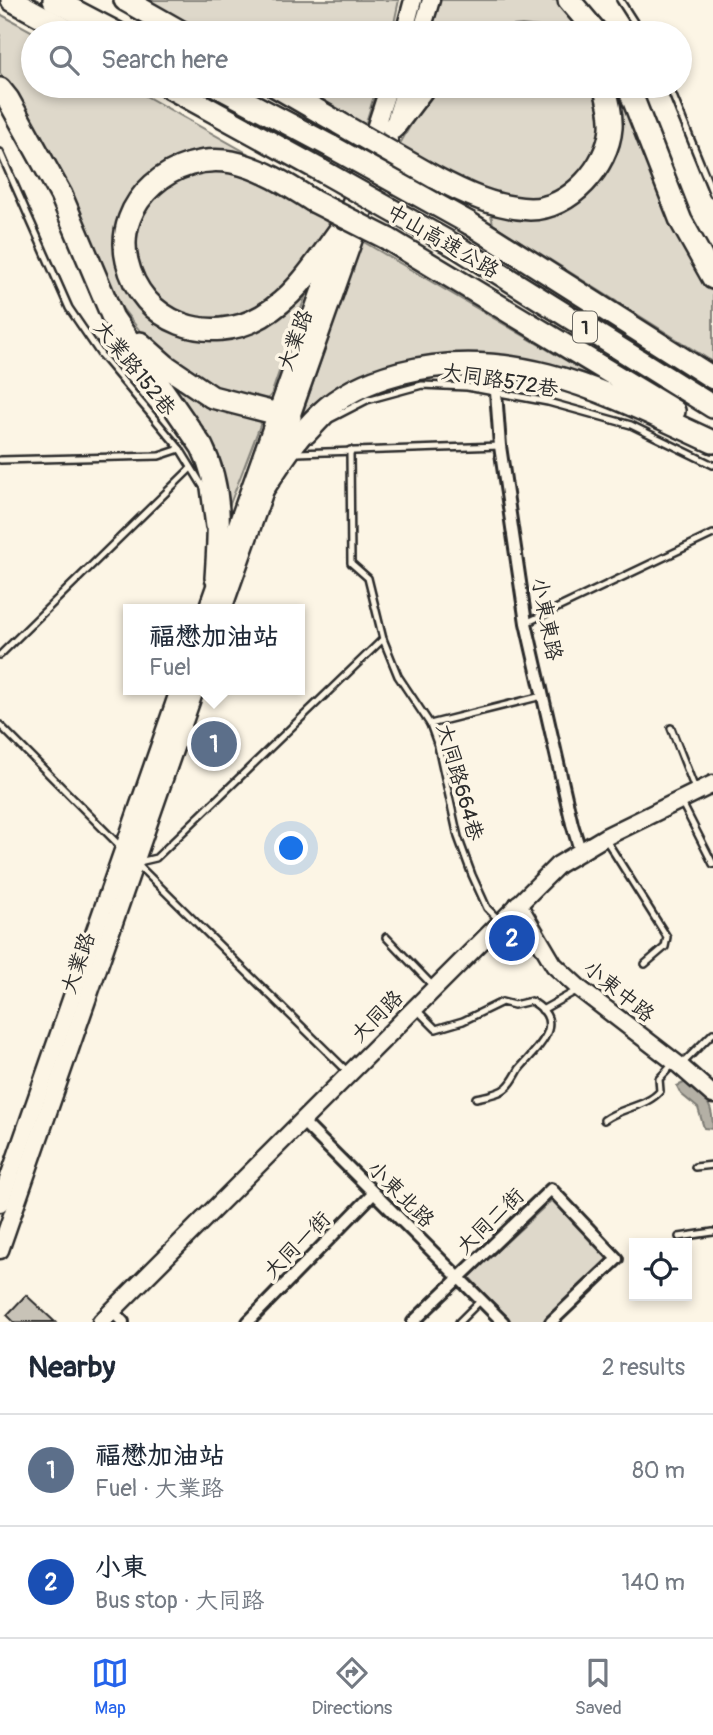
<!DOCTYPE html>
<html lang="en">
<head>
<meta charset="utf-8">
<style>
  body { margin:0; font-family:Pangolin,"LXGW WenKai TC",sans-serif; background:#f2f2f3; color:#1f2937 }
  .controls { position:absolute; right:21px; bottom:21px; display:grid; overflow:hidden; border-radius:0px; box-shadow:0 4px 10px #0003 }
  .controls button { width:63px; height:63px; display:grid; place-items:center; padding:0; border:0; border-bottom:2px solid #e0e1e3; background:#fff; color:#1f2937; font:35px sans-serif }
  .you { position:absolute; left:292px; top:849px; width:24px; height:24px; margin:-18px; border:5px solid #fff; border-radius:50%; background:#1a73e8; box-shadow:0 0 0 10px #1a73e833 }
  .badge { display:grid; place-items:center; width:46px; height:46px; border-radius:50%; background:#2563eb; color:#fff; font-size:23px; font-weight:700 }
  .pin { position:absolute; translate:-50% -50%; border:4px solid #fff; box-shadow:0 2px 7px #0006 }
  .popup { position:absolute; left:123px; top:604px; width:182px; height:91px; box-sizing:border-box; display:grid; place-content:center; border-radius:0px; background:#fff; filter:drop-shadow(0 2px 5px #0005); font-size:23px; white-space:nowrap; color:#747a83 }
  .popup b { font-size:26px; color:#1f2937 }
  .popup::after { content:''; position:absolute; left:50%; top:100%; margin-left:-14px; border:14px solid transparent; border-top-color:#fff }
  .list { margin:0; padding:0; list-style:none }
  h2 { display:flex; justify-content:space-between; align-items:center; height:91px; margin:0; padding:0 28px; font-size:30px }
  h2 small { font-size:23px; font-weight:400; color:#747a83 }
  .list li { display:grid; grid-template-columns:46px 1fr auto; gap:21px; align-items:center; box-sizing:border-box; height:112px; padding:0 28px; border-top:2px solid #e0e1e3 }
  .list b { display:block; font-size:26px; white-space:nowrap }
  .list p { margin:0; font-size:23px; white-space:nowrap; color:#747a83 }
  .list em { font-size:23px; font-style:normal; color:#747a83 }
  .icon { flex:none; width:38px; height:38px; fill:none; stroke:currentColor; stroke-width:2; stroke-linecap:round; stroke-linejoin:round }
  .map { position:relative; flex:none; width:713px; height:1322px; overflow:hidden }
  .search { position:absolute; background:#fff; box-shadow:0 4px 10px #0003; left:21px; right:21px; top:21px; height:77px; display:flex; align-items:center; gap:18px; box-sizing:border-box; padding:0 24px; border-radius:38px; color:#747a83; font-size:26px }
  .sheet { height:315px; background:#fff }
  nav { display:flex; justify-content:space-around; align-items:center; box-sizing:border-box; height:98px; border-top:2px solid #e0e1e3; background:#fff; font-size:19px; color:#747a83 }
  nav a { display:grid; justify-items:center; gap:4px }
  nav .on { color:#2563eb }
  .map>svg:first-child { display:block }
</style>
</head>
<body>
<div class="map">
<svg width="713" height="1322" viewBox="0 0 713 1322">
  <rect width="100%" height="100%" fill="#fcf5e5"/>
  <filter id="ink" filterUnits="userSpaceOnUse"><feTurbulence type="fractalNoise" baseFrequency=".0143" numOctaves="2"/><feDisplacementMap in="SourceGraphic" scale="14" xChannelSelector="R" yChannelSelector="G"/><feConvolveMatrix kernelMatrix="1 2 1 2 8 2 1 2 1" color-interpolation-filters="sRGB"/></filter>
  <g filter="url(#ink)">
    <g fill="#ded8ca" stroke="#84827a" stroke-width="2">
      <polygon points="147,0 399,0 392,33 203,33"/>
      <polygon points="439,0 556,0 586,33 565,33 558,29 522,25 483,29 475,33 431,33"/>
      <polygon points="0,14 35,33 33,86 128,86 277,170 209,151 165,162 137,190 118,221 120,260 139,298 209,338 310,283 271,395 263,404 213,387 152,346 114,298 104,270 41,137 0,73"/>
      <polygon points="292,86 377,86 364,129"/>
      <polygon points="436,86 593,86 599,101 601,126 595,153 578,177 555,193 535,202 478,195 397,149 429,93"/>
      <polygon points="612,86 620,86 655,178 713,292 713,362 493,224 491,215 532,219 605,172"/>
      <polygon points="233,168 289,194 331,225 300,274 274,297 240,314 198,320 170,311 148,288 133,251 137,214 159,184 196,171"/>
      <polygon points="362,241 608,385 481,354 336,392 301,418"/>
      <polygon points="176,383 233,413 262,420 227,512 171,386"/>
      <polygon points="554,1198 610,1260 543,1322 510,1322 469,1277"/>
    </g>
    <path fill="#b4b0a5" stroke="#7d7b74" stroke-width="2" d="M686 1082C705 1099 713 1101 713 1129L704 1128 698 1108 681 1094 677 1086Z"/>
    <polygon fill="#c8c3b7" stroke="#2b2b2b" stroke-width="2" points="26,1295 55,1322 14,1322 7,1315"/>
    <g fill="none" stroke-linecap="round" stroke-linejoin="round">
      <defs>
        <g id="lane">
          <polyline points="620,0 641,33"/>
          <polyline points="669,86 713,194"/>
          <polyline points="0,152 69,308 101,355 180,449 204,488 209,527"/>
          <polyline points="311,439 330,419 367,400 422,385 467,387 548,402 631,425 713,465"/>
          <polyline points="350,450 351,563 368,578 383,639 398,676 430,724 438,746 458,837 472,875 487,908 499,920"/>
          <polyline points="297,453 500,446"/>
          <polyline points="0,460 159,456 180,449"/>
          <polyline points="526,623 713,534"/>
          <polyline points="0,655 191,468"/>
          <polyline points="430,724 542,696"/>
          <polyline points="0,725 121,847"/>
          <polyline points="671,728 695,789"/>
          <polyline points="681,801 713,864"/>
          <polyline points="606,840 667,937 665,947 645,964"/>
          <polyline points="139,862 156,858 383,639"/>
          <polyline points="137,864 347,1071"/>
          <polyline points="386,937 432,985"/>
          <path d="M417 1010 436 1029 463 1021 502 1002 514 1005 531 1001C569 1022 537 1048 520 1068 516 1074 513 1082 507 1087 500 1094 485 1096 476 1098"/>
          <polyline points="542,1010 576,991"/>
          <polyline points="682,1064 713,1033"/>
          <path d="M604 1120C620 1108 648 1106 660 1091L659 1079 673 1064"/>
          <polyline points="695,1167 713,1165"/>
          <polyline points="679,1237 713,1232"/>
          <polyline points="459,1322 481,1300"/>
        </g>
        <g id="street">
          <polyline points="496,392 500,446 526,623 572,824 580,850"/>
          <polyline points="303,1122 503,1322"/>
          <polyline points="112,1311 123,1322"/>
          <polyline points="248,1322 373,1194"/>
          <polyline points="413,1322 551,1189 617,1259 551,1322"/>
        </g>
        <g id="secondary">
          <polyline points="404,33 413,0"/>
          <polyline points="421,33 431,0"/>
          <polyline points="396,118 406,86"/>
          <polyline points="207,609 343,226 389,86"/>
          <polyline points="223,609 389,140"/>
          <polyline points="518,904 554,965 580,989 680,1066 713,1095"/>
          <polyline points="0,1203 179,690"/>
          <polyline points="0,1250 195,690"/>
          <polyline points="101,1322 558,865 605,837 713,784"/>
        </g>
        <g id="highway">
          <polyline points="12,0 72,33"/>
          <polyline points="54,0 117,33"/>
          <polyline points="125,0 183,33"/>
          <polyline points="569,0 597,33"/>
          <polyline points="167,86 322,171"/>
          <polyline points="217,86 332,147"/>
          <polyline points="275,86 339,123"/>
          <polyline points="628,86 681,221 713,278"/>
          <path d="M0 89 8 99 61 195 113 318 202 447C223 489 219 532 216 578"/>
          <polyline points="393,128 425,86"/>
          <path d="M434 177C464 193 496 208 530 209 570 209 608 166 611 128 612 114 608 99 604 86"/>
          <path d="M313 201C288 185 261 168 232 162 175 151 113 201 127 261 141 323 209 347 262 316 298 295 319 258 343 226"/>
          <polyline points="469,223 713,378"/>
          <polyline points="388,239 674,411"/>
          <polyline points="457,247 713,407"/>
          <polyline points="140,343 166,366 212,397 290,417"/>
          <path d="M265 486C282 460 297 436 320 414 342 393 369 381 399 373 516 343 610 395 713 442"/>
        </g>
      </defs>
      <use href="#lane" stroke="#2b2b2b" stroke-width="10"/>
      <use href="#street" stroke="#2b2b2b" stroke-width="16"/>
      <use href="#secondary" stroke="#2b2b2b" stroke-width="21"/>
      <use href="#highway" stroke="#2b2b2b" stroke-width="26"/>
      <use href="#lane" stroke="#fcf5e5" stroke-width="5"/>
      <use href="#street" stroke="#fcf5e5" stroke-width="10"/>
      <use href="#secondary" stroke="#fcf5e5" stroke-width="16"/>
      <use href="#highway" stroke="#fcf5e5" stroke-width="21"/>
      <defs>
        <g id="highway-bridge">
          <polyline points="339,123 434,177"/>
          <polyline points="332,147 469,223"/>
          <polyline points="322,171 457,247"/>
          <polyline points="313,201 388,239"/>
        </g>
      </defs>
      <use href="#highway-bridge" stroke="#2b2b2b" stroke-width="26" stroke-linecap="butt"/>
      <use href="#highway-bridge" stroke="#fcf5e5" stroke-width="21"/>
    </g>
  </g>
  <g text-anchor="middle" stroke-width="7" stroke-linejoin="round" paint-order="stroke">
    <rect fill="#fcf5e5" stroke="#6a6863" stroke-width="2" x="573" y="311.5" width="24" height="31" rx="5"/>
    <g font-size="19" font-weight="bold" fill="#2b2b2b">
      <text x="585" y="334">1</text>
    </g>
    <g font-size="21" fill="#2b2b2b" stroke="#fcf5e5">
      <text transform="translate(443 241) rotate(30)" y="7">中山高速公路</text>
      <text transform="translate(295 340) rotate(-70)" y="7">大業路</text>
      <text transform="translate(135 368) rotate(51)" y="7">大業路152巷</text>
      <text transform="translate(500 380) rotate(9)" y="7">大同路572巷</text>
      <text transform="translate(547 619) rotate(79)" y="7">小東東路</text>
      <text transform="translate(460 782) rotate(74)" y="7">大同路664巷</text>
      <text transform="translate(78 963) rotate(-71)" y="7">大業路</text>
      <text transform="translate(619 991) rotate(39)" y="7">小東中路</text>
      <text transform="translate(377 1016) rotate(-45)" y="7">大同路</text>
      <text transform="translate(401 1194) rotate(45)" y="7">小東北路</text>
      <text transform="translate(490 1221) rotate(-44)" y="7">大同二街</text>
      <text transform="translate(297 1245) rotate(-45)" y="7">大同一街</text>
    </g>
  </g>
</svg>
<div class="controls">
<button><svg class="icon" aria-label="locate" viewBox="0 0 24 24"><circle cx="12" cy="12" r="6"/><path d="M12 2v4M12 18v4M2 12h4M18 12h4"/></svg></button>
</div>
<div class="you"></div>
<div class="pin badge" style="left:214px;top:744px;background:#5c6f8a">1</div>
<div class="popup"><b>福懋加油站</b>Fuel</div>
<div class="pin badge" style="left:512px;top:938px;background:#1a4fb4">2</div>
<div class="search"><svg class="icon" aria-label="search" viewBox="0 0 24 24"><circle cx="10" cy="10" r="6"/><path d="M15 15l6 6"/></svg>Search here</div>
</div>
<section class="sheet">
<h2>Nearby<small>2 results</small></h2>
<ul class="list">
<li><span class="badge" style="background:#5c6f8a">1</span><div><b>福懋加油站</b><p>Fuel · 大業路</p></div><em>80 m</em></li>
<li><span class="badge" style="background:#1a4fb4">2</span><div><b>小東</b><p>Bus stop · 大同路</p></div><em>140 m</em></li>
</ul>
</section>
<nav>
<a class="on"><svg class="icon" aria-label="map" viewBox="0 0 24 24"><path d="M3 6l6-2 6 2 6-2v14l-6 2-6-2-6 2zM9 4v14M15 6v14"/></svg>Map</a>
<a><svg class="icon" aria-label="directions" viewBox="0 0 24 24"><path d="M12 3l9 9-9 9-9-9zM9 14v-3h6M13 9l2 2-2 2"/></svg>Directions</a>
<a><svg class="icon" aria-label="saved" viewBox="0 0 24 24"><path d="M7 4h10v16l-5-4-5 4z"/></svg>Saved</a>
</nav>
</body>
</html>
